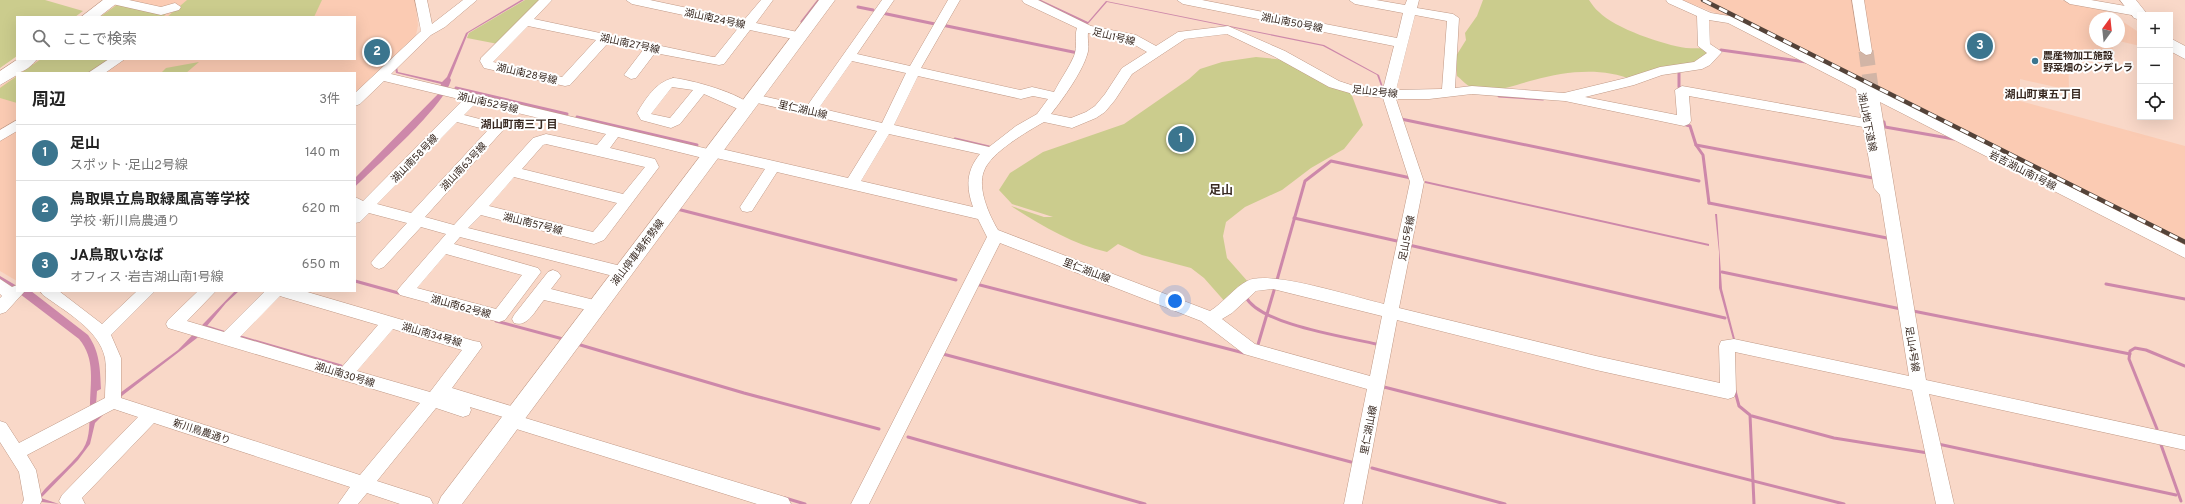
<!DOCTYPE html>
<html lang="ja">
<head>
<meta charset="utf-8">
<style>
  body { margin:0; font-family:Overpass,"Noto Sans JP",sans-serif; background:#f2f2f2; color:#222 }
  .controls { position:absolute; right:12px; top:12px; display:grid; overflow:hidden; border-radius:0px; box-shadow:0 4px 16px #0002 }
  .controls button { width:36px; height:36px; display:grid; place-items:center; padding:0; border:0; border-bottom:1px solid #e0e0e0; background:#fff; color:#222; font:20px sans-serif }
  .compass { position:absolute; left:2089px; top:12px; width:36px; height:36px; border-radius:50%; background:#fff; box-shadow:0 4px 16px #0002; rotate:15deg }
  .you { position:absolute; left:1175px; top:301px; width:14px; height:14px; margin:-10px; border:3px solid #fff; border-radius:50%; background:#1a73e8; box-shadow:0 0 0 6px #1a73e833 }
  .badge { display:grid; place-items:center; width:26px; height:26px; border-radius:50%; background:#3b758e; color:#fff; font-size:13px; font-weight:700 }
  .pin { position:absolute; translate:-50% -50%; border:2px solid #fff; box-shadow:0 1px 4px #0006 }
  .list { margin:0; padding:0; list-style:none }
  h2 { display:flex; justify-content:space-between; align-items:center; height:52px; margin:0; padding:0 16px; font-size:17px }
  h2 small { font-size:13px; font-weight:400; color:#767676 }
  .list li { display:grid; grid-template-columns:26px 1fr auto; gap:12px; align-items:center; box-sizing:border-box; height:56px; padding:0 16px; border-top:1px solid #e0e0e0 }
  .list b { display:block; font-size:15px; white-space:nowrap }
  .list p { margin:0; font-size:13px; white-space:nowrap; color:#767676 }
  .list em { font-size:13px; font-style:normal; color:#767676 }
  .icon { flex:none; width:22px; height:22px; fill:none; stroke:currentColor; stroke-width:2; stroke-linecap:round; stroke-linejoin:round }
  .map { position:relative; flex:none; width:2185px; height:504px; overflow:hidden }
  .search { position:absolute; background:#fff; box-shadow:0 4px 16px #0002; left:16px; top:16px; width:340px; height:44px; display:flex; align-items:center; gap:10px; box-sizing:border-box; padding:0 14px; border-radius:0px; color:#767676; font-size:15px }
  .panel { position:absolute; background:#fff; box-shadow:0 4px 16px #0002; left:16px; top:72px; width:340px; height:220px; border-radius:0px }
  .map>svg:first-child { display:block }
</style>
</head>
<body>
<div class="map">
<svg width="2185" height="504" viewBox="0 0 2185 504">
  <rect width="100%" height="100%" fill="#f9d8c8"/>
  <g fill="#fbcbb3">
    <polygon points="123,0 415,0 418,25 416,35 407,46 355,94 355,73 20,73 40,59 355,59 355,17 99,17"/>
    <polygon points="1682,0 2060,0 2106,11 2117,18 2095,18 2095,42 2112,42 2114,60 2068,49 2069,90 2020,79 2020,101 2185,146 2185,245 1752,27"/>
    <polygon points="2119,19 2140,33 2140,46 2119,41"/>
    <polygon points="17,75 17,281 0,271 0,87"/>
  </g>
  <g fill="#cbcc8d">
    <polygon points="0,0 45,0 83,11 75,17 17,17 17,56 0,68"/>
    <polygon points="187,0 322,0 314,17 167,17"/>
    <polygon points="525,0 541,0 498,44 467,38 469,33"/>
    <path d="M1483 0H1589C1592 4 1595 9 1599 12 1614 28 1664 45 1686 48 1696 49 1703 47 1713 51L1704 61 1633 80C1602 67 1566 71 1534 80 1514 85 1493 95 1471 87 1467 86 1461 79 1457 76L1456 56 1466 40 1465 33 1477 16Z"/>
    <polygon points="118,4 166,14 163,17 100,17"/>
    <path d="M1256 57 1286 60 1351 93 1363 125 1344 149 1311 168 1282 190 1245 207 1226 222 1223 236 1227 258 1249 283 1227 304 1204 278 1191 268 1142 255 1118 244 1107 252C1072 244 1041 225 1011 206L1044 217H1053L1012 204 999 190 1010 173 1043 152 1124 124 1189 79 1200 69 1222 62Z"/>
    <polygon points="41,59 116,59 93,73 21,73"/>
    <polygon points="199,62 186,73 161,73 166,68"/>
    <polygon points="17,76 17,103 0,98 0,88"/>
  </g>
  <g fill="#cd88aa">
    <path d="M521 0H524L468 33 450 78 451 80C444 107 377 165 355 187V178L439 93 441 84 396 73 395 68 432 35 397 67 398 72 442 82 447 77 466 33Z"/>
    <polygon points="1033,0 1041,0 1088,22 1106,1 1324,45 1379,75 1400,138 1377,75 1323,46 1107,2 1087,25"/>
    <polygon points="1425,181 1709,244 1709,246 1425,183"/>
    <polygon points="1715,214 1717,214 1722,289 1736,343 1734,343 1719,288 1719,252"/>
    <path d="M0 276 17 286V291H31L88 335C100 352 100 369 101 389L97 391 95 419 120 393 178 350 235 291H239L226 303 197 338 123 395 95 423 90 444 78 460 41 498 59 504 42 502 34 504C46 483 69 469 83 449 91 437 89 420 90 407 90 383 96 359 79 339L20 294 0 283Z"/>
  </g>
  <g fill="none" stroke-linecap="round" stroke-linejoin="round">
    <g stroke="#cd88aa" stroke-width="3">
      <polyline points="858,7 873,10"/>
      <polyline points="882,13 935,24"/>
      <polyline points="802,22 819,0"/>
      <polyline points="942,25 1078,53"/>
      <polyline points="1718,54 1721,50 1806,62"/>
      <polyline points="1679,73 1679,87 1683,88"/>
      <polyline points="456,88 567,114"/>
      <polyline points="1499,96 1543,99"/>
      <polyline points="577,117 697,145"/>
      <polyline points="1401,119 1699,181"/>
      <polyline points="1884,122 1885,127 1954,139"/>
      <polyline points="1683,124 1690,126 1696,145 1703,155 1709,203"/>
      <polyline points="955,139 989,147"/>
      <polyline points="1696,145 1873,178"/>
      <polyline points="1709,203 1887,238"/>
      <polyline points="677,209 956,280"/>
      <polyline points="1294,218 1397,241"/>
      <polyline points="1409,245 1725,318"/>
      <polyline points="1722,272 1901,309"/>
      <polyline points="355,281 402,294"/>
      <polyline points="1279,281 1277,280 1305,181 1331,161 1411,178"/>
      <polyline points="976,284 1244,353"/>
      <polyline points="2106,284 2185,299"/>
      <path d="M1246 297C1259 324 1346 337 1376 344"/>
      <polyline points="1913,311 2130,354"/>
      <polyline points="496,321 563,339"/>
      <polyline points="207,327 226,333"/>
      <polyline points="237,336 341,366"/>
      <polyline points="577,344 744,393 879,429"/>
      <polyline points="1257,348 1275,287"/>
      <polyline points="943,354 1351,462"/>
      <polyline points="1384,387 1844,504"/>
      <polyline points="1735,391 1739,406 1750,415 1754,504"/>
      <polyline points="1752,416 1834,438 1928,453"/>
      <polyline points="2157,429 2129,359 2130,351 2135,348 2146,350 2185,366"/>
      <polyline points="908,437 1145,504"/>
      <polyline points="2160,442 2181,501"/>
      <polyline points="1938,444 2176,495"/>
      <polyline points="1372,468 1505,504"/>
      <polyline points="785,498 805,504"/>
    </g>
    <polyline stroke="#d2b5a6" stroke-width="15" stroke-dasharray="15 8" stroke-linecap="butt" points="1866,51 1872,95"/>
    <defs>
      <g id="minor">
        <polygon points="106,0 129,0 161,7 175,3 181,7 179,10 161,15 108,3"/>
        <path d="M415 0H427L432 24 463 0H477L445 27 431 35 391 74 708 149 713 147 848 178 877 131 753 102 748 101 746 98 748 95 753 94 807 106 882 0H894L857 54 910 66 948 0H960L921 68 1020 90 1032 87 1054 92C1060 80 1069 68 1074 56 1078 46 1074 37 1077 28L1024 3 1022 0H1038L1091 26 1136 35 1156 46 1178 32 1228 26 1285 51 1339 81 1354 86 1383 89 1394 46 1183 4 1177 0H1202L1397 38 1403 13 1355 4 1349 0H1376L1405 5 1407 0H1419L1417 8 1453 14 1459 18 1455 88 1472 86 1564 93 1626 78 1660 67 1694 62 1707 53 1698 46 1697 16 1668 3 1666 0H1682L1711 13 1735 17 2185 245V258L1880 102 1926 380 2185 436V450L1929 394 1954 504H1936L1912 390 1735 352 1736 392 1734 397 1728 399 1596 370 1397 320 1362 504H1344L1367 389 1244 354 1201 321 1000 243 869 504H851L987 237 978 219 777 172 752 211 747 212 742 211 740 207 765 169 716 158 711 160 618 137 610 148 655 159 659 167 604 240 594 244 481 215 468 228 621 266 626 268 629 272 626 276 621 278 460 237 454 244 538 268 541 272 505 320 499 322 400 295 397 291 400 287 446 234 421 227 384 267 379 269 374 267 371 263 374 259 407 223 369 213 360 222 355 223V197L363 201 463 100 384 81 360 104 355 106V93L421 31ZM1415 15 1447 21 1442 89 1396 90ZM1709 20 1728 23 1856 89 1861 118 1682 86 1675 90 1677 115 1585 97 1634 85 1662 75 1702 69 1710 65 1722 52 1710 44ZM1088 33 1128 41 1147 52 1122 68 1105 94 1095 106 1086 112 1071 118 1051 114C1063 99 1082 72 1087 55 1090 47 1087 40 1088 33ZM1227 34 1275 57 1329 87 1353 94 1383 98 1410 182 1384 304C1357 298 1269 269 1247 281 1235 287 1223 303 1210 311L998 230C989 215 977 188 984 171 990 153 1028 131 1044 122L1072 128 1096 118 1105 112 1115 100 1132 74 1185 39ZM852 61 906 73 882 123 819 108ZM918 76 1021 99 1033 96 1048 99 1037 114 1016 126 989 147 894 125ZM1472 94 1565 101 1684 126 1689 124 1691 121 1689 96 1863 127 1874 188 1880 195 1909 376 1734 339 1721 341 1719 346 1720 383 1596 356 1399 308 1424 182 1396 99H1429ZM476 103 606 134 597 145 546 134 533 138 454 225 425 217 505 128 503 125 464 115ZM457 122 488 130 411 213 377 204ZM889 134 980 154C966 171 966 187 973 207L861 181ZM546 144 645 167 623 194 522 169 543 145ZM514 177 617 203 593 232 489 206ZM446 254 522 275 496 309 417 288ZM1273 289 1382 316 1370 376 1255 344 1222 319 1232 313 1256 291Z"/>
        <path d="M539 0H552L534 19 713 57H715L739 27 632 4 626 0H650L744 20 761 0H773L756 23 802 33 804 36 798 40 750 30 724 64 719 65 655 53 636 78 631 79 624 75 643 50 608 43 570 85 565 86 484 68 480 61 481 58ZM528 26 596 40 562 77 493 62Z"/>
        <polygon points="1852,0 1864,0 1872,51 1871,54 1866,55 1860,51"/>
        <polygon points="2064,0 2091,0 2137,8 2143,12 2137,16 2070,4"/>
        <polygon points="109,59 125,59 105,73 88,73"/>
        <path d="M673 78C689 79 744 94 752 107L750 110 745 112 704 94 680 124 671 128 641 120 637 113C646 98 656 82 673 78ZM672 87 693 90 670 118 651 114Z"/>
        <polygon points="17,120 17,131 0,141 0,130"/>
        <path d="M553 270 558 272 561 276 551 289 602 302 604 306 602 310 596 312 544 300C536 309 528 328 514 323L512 319 514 315 548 272Z"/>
        <polygon points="0,279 12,287 17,285 17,291 25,291 6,312 0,314 0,298 2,296 0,294"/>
        <path d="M40 291H59L102 324 137 291H155L111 335 121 358V398L360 475 420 403 168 328 166 324 168 320 198 291H216L187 321 224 332 265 291H304L474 341 480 342 482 347 452 388 521 409 523 414 522 417 782 496 788 498 791 504H757L510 427 504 425 502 420 503 417 470 407 471 410 469 415 463 417 436 408 377 481 430 498 433 504H400L367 493 358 504H338L350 487 154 423 82 498 85 504H61L59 501 62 495 138 417 114 409 27 455 36 470 42 500 40 504H22L24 500 19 472 0 442V421L6 423 19 443 105 398C105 385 107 371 105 358 99 329 64 311 43 295ZM280 296 283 297 378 325 342 367 240 337ZM393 329 462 350 430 392 357 371Z"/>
      </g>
      <g id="major">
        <polygon points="103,0 121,0 99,17 81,17"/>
        <polygon points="819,0 835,0 462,504 438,504 441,497"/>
        <polygon points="2120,0 2136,0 2148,15 2140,15 2140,20 2134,18"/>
        <polygon points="2170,38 2185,46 2185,59 2170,51"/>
        <path d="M18 59H37C33 65 24 72 17 73V75L0 85V71Z"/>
      </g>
    </defs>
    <use href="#minor" stroke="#c09986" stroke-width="1"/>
    <use href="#major" stroke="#c09986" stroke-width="1"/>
    <use href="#minor" fill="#fff" fill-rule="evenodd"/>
    <use href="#major" fill="#fff" fill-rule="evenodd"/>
    <defs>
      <polyline id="rail" points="1703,0 2185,242"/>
    </defs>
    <use href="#rail" stroke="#544339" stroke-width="4.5"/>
    <use href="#rail" stroke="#fff" stroke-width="3" stroke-dasharray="9" stroke-linecap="butt"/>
  </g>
  <circle fill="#3b758e" stroke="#fff" stroke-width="1.5" cx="2035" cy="61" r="4"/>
  <g text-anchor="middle" stroke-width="4" stroke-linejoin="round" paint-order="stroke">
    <g font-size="10" fill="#372820" stroke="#fff">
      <text transform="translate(715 18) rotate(12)" y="4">湖山南24号線</text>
      <text transform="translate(1292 22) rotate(11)" y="4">湖山南50号線</text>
      <text transform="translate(1114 36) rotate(14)" y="4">足山1号線</text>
      <text transform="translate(630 43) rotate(12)" y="4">湖山南27号線</text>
      <text transform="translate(527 73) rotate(13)" y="4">湖山南28号線</text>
      <text transform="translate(1375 91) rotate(6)" y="4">足山2号線</text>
      <text transform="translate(488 102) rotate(13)" y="4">湖山南52号線</text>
      <text transform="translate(803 109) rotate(13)" y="4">里仁湖山線</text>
      <text transform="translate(1868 122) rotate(79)" y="4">湖山地下道線</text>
      <text transform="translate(414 158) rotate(-46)" y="4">湖山南58号線</text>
      <text transform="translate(463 166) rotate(-47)" y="4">湖山南63号線</text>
      <text transform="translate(2023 170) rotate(27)" y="4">岩吉湖山南1号線</text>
      <text transform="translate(533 223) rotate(14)" y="4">湖山南57号線</text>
      <text transform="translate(1406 238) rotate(-79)" y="4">足山5号線</text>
      <text transform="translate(637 252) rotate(-53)" y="4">湖山停車場布勢線</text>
      <text transform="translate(1087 270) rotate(21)" y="4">里仁湖山線</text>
      <text transform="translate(461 306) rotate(15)" y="4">湖山南62号線</text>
      <text transform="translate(432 334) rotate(16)" y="4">湖山南34号線</text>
      <text transform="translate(1913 349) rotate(81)" y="4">足山4号線</text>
      <text transform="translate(345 374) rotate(17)" y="4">湖山南30号線</text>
      <text transform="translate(1368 430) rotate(-79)" y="4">里仁湖山線</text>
      <text transform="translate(202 431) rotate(18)" y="4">新川鳥農通り</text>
    </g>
    <g font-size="10" font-weight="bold" fill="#372820" stroke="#fff" text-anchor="start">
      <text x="2043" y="59">農産物加工施設<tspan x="2043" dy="12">野菜畑のシンデレラ</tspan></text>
    </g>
    <g font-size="11" font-weight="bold" fill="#372820" stroke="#fff">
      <text x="2043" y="98">湖山町東五丁目</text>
      <text x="519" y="128">湖山町南三丁目</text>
    </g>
    <g font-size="12" font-weight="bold" fill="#372820" stroke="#fff">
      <text x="1221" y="194">足山</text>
    </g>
  </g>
</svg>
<div class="controls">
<button>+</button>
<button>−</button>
<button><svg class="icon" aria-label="locate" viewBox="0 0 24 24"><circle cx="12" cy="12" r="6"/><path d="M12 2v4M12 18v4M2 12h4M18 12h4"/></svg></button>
</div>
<svg class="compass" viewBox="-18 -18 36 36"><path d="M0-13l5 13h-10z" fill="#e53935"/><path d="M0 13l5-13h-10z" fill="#767676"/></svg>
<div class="you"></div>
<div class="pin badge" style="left:1181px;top:139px">1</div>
<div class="pin badge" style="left:377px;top:52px">2</div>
<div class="pin badge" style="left:1980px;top:46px">3</div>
<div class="search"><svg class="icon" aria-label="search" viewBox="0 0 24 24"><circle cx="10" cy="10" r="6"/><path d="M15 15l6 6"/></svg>ここで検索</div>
<section class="panel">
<h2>周辺<small>3件</small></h2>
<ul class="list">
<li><span class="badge">1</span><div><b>足山</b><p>スポット · 足山2号線</p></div><em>140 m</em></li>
<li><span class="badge">2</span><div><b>鳥取県立鳥取緑風高等学校</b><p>学校 · 新川鳥農通り</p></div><em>620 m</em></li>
<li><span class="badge">3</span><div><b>JA鳥取いなば</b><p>オフィス · 岩吉湖山南1号線</p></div><em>650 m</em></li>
</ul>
</section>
</div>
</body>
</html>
